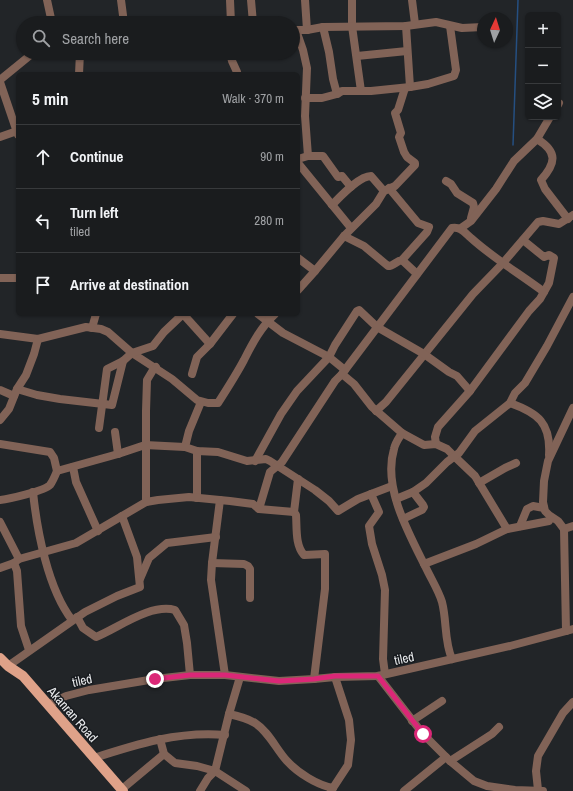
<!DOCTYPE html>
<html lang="en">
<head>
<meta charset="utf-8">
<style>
  body { margin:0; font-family:"Archivo Narrow",sans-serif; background:#27292b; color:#f1f3f6 }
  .controls { position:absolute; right:12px; top:12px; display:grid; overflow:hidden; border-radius:6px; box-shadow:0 1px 3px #0004 }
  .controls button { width:36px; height:36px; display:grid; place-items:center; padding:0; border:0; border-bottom:1px solid #383a3c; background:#1a1c1e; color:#f1f3f6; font:20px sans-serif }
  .compass { position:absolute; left:477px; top:12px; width:36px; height:36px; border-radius:50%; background:#1a1c1e; box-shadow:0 1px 3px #0004; rotate:4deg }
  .stop { position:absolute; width:12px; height:12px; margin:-9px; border:3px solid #db2777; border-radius:50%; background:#fff }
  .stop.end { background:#db2777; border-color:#fff; box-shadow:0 1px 4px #0008 }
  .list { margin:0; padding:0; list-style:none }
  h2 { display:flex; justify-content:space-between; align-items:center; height:52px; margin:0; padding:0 16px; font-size:17px }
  h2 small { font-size:13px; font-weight:400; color:#9fa1a4 }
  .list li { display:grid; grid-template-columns:26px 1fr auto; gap:12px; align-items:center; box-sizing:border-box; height:64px; padding:0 16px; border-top:1px solid #383a3c }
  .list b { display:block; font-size:15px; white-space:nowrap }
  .list p { margin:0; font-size:13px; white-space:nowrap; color:#9fa1a4 }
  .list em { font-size:13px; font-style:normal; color:#9fa1a4 }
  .icon { flex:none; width:22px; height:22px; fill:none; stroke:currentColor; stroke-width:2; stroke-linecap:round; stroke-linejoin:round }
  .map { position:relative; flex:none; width:573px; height:791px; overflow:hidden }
  .search { position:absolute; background:#1a1c1e; box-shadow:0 1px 3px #0004; left:16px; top:16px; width:284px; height:44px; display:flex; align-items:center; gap:10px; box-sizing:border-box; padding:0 14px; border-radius:22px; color:#9fa1a4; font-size:15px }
  .panel { position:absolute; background:#1a1c1e; box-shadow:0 1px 3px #0004; left:16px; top:72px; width:284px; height:244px; border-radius:6px }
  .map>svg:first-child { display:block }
</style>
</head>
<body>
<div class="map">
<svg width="573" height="791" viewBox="0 0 573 791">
  <rect width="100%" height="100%" fill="#222528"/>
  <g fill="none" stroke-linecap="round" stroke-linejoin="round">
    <polyline stroke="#254f81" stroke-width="1.5" points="513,145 518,0"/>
    <g stroke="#816357" stroke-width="8">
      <polyline points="47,0 52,23"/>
      <polyline points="121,0 124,23"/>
      <polyline points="230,0 231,23"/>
      <polyline points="251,0 253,23"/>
      <polyline points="305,0 307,30"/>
      <polyline points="352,0 352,26 361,91"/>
      <polyline points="412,0 415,24"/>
      <polyline points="133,23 181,23"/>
      <polyline points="406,26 410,87"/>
      <polyline points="323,27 329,52 333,79 337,94 342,91 371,91 410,87 428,84 454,76 456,70 450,26"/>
      <polyline points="293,30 307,30 323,27 406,26 436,22 462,28 483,27"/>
      <polyline points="296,30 303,50 307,68 305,116 308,156"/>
      <polyline points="230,53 232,61 237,72"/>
      <polyline points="357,56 407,51"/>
      <polyline points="79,74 80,53"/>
      <polyline points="0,80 33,53"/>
      <polyline points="0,82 18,135"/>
      <polyline points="305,98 322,98 337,94"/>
      <polyline points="558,105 559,103"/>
      <polyline points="0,137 17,131"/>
      <path d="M537 139C558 152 556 163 541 180L545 189 568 219"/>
      <polyline points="298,159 308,156 323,156 338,177 342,176 351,187"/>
      <polyline points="298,163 351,228"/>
      <polyline points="446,181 451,184 457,193 473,203 474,207 471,218"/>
      <path d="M332 205C340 197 359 176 371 176L384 191"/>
      <polyline points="461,228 471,221 496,189 514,161 537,139 550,117"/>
      <path d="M344 236 364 246 388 266C394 266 396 261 402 260L427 232 429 227 418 223 389 188"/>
      <polyline points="298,258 315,271"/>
      <polyline points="402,260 417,274"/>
      <polyline points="0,278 18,278"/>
      <polyline points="298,290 315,271 344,236 376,204 384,191 395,186 415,165 415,163 407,157 404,152 399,137 401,133 395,113 398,110 405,88"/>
      <polyline points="183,314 210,344"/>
      <polyline points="258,314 283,333 329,357 345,370"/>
      <polyline points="92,328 96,314"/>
      <path d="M0 334 38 339 86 327 101 329 108 332 132 353 172 379 197 400 208 403H218C227 389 236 375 244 360 252 344 261 327 275 314"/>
      <polyline points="192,374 197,357 210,344 233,314"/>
      <polyline points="342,374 354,384 372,407 402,433 424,445 436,444 447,449 454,456 475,476 507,529"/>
      <polyline points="17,389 37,395 60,399 112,405 123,361"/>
      <polyline points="0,390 14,396"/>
      <path d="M510 403C538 413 551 423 549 455"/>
      <polyline points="376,411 386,402 473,294 503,263 538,222 543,221 559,224 573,215"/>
      <polyline points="0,420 9,409 17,389 26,375 34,354 38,339"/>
      <polyline points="99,428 107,369 123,361 132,353 153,346 164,332 183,314"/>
      <polyline points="115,432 118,454"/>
      <path d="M402 433C399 438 395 443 394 449 382 489 411 537 428 572 433 582 439 592 442 602 447 621 444 641 452 659"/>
      <path d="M0 444 50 452 54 458 57 471C55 476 53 481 50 485 44 491 9 499 0 500"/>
      <polyline points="436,444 435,437 438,427 470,391 529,311 540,299 549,283 554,258 549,255 544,257 523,240"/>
      <polyline points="185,447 189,431 201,402"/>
      <polyline points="255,461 281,414 297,391 329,357 335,345 357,311 359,310 377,327 424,354 449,372 457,376 470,391"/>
      <polyline points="73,467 76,482 98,531"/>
      <polyline points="57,471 118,454 145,445 185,447 197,451 218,452 247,461 266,459 270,461 315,490 329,501 338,511 358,499 392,486"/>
      <path d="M298 479 294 512 296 515C297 528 295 545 304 555L325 554V589L314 679"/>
      <polyline points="479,483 505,468 516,463"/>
      <path d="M33 492C37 531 48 589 72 620"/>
      <polyline points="371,494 379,512 369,526 372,544 382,575 385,590 383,659 385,674"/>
      <polyline points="197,498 197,451"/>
      <polyline points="396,499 413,492 426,483 447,462 459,453 475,431 510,403 515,393 525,383 547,346 573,297"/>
      <polyline points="220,500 212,563 211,580 225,675"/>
      <polyline points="146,502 146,411 147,380 153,370 156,367"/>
      <path d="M259 509 270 472 282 462 335 381 342 374 452 228C460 226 465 233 471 238 493 258 520 274 544 292"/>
      <polyline points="403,519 422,510 424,507 423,505 413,492"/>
      <polyline points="0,522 19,559"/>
      <polyline points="520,526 527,509 533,506 544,508"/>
      <polyline points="564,529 573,526"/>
      <polyline points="14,563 17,571 21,626 29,650"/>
      <polyline points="212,563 244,564 248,566 250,569 250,598"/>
      <polyline points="424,564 476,544 507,529 549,521 551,517"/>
      <polyline points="0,568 14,563 19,559 76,543 146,502 158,500 189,497 230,501 253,504 259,509 294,512"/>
      <polyline points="140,579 149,558 167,543 216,537"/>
      <path d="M77 617 83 628 96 637C118 628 151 603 175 610L184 625 187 643 190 675"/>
      <polyline points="566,631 564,529 558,521 549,515 545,511 543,502 544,481 548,461 573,408"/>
      <polyline points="8,666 85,612 117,596 140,587 137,557 122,516"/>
      <polyline points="378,676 423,734 450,761 474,781 487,786 515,790 543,791"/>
      <polyline points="48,705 66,696 89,690 155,679 190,675 225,675 279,681 314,679 335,677 378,676 510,646 573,629"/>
      <path d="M229 714C238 716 247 718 255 723 269 732 276 749 287 761 298 773 317 785 333 788"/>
      <polyline points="412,721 442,701"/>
      <polyline points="160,739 164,754 175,763 197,766 215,771 246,791"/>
      <path d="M94 758C137 744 179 731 225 735"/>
      <polyline points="450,761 492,734 499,727"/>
      <polyline points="122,789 164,754"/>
      <polyline points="538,790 536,771 538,756 563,713 573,702"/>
      <polyline points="200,791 208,778 215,771 229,714 240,677"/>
      <polyline points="331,791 348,765 351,740 349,720 335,677"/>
      <polyline points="404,791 446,757"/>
    </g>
    <polyline stroke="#dfa289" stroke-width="10" points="0,658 8,666 23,676 123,791"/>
  </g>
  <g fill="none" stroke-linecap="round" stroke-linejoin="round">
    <polyline stroke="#db2777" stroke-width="5" points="155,679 190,675 225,675 279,681 314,679 335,676 378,676 423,734"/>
  </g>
  <g text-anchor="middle" stroke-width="3" stroke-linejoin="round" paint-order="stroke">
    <g font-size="13" fill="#e9ebed" stroke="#181b1f">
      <text transform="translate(404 658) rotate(-12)" y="5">tiled</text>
      <text transform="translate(82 680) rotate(-12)" y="5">tiled</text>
      <text transform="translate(73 714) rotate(49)" y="5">Akanran Road</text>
    </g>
  </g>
</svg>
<div class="controls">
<button>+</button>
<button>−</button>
<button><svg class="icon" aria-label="layers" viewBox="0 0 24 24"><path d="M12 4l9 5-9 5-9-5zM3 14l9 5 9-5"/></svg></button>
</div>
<svg class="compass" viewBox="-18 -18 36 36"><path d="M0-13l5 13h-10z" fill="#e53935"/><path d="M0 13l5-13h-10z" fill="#9fa1a4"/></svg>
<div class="stop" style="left:423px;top:734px"></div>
<div class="stop end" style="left:155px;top:679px"></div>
<div class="search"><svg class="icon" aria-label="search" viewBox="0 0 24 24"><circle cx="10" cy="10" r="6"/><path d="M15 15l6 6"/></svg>Search here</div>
<section class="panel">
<h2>5 min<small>Walk · 370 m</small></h2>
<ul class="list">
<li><svg class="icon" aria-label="ahead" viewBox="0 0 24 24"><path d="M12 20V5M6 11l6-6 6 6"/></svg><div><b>Continue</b></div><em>90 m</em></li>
<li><svg class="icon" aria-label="left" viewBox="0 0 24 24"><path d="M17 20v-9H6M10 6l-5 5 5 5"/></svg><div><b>Turn left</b><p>tiled</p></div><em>280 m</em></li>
<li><svg class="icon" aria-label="arrive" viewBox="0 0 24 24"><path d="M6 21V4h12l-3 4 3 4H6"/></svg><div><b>Arrive at destination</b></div></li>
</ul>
</section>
</div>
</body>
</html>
